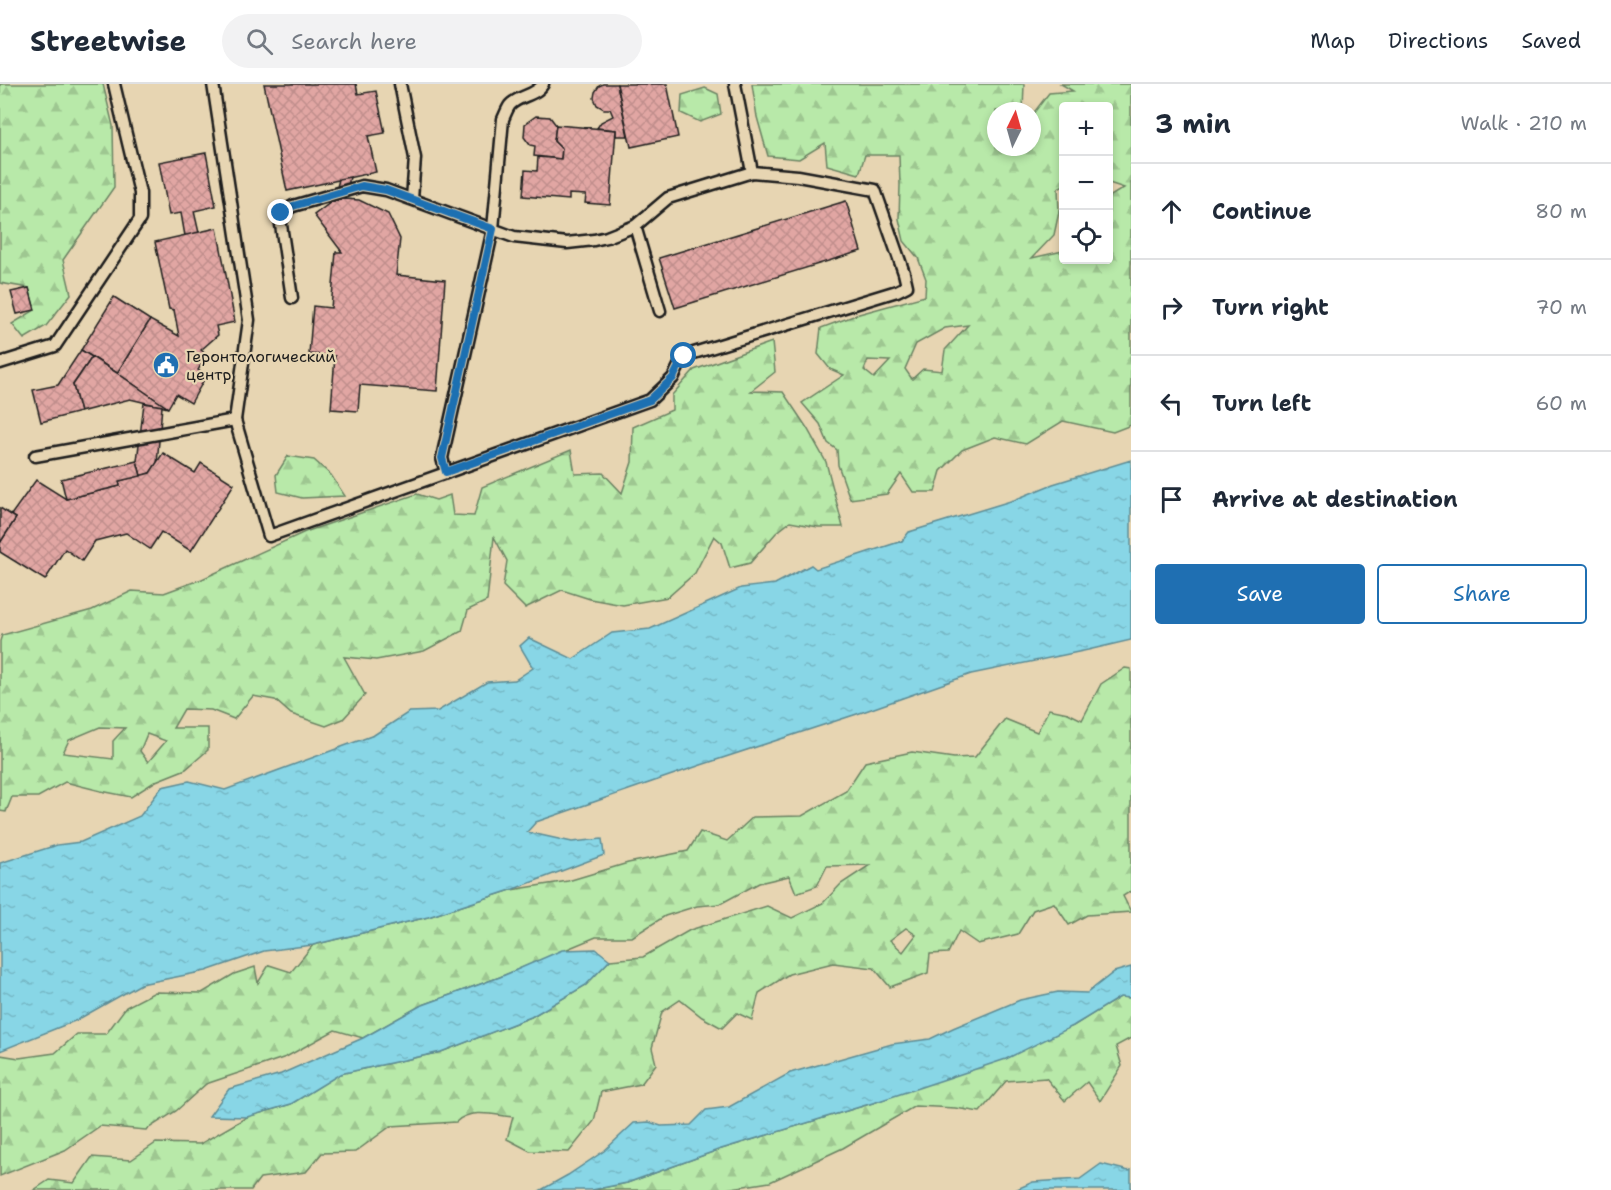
<!DOCTYPE html>
<html lang="en">
<head>
<meta charset="utf-8">
<style>
  body { margin:0; font-family:"Shantell Sans",sans-serif; background:#f2f2f3; color:#1f2937 }
  .controls { position:absolute; right:18px; top:18px; display:grid; overflow:hidden; border-radius:6px; box-shadow:0 3px 9px #0003 }
  .controls button { width:54px; height:54px; display:grid; place-items:center; padding:0; border:0; border-bottom:2px solid #e0e1e3; background:#fff; color:#1f2937; font:30px sans-serif }
  .compass { position:absolute; left:987px; top:18px; width:54px; height:54px; border-radius:50%; background:#fff; box-shadow:0 3px 9px #0003; rotate:5deg }
  .stop { position:absolute; width:18px; height:18px; margin:-14px; border:4px solid #1f6fb2; border-radius:50%; background:#fff }
  .stop.end { background:#1f6fb2; border-color:#fff; box-shadow:0 2px 6px #0008 }
  .list { margin:0; padding:0; list-style:none }
  h2 { display:flex; justify-content:space-between; align-items:center; height:78px; margin:0; padding:0 24px; font-size:26px }
  h2 small { font-size:20px; font-weight:400; color:#747a83 }
  .list li { display:grid; grid-template-columns:39px 1fr auto; gap:18px; align-items:center; box-sizing:border-box; height:96px; padding:0 24px; border-top:2px solid #e0e1e3 }
  .list b { display:block; font-size:22px; white-space:nowrap }
  .list em { font-size:20px; font-style:normal; color:#747a83 }
  .actions { display:flex; gap:12px; padding:18px 24px }
  .actions a { flex:1; padding:14px 0; border:2px solid #1f6fb2; border-radius:6px; text-align:center; font-size:21px; color:#1f6fb2 }
  .actions .main { background:#1f6fb2; color:#fff }
  .icon { flex:none; width:33px; height:33px; fill:none; stroke:currentColor; stroke-width:2; stroke-linecap:round; stroke-linejoin:round }
  .map { position:relative; flex:none; width:1131px; height:1106px; overflow:hidden }
  header { display:flex; align-items:center; gap:36px; box-sizing:border-box; height:84px; padding:0 30px; background:#fff; border-bottom:2px solid #e0e1e3 }
  header strong { font-size:28px }
  nav { display:flex; gap:33px; margin-inline-start:auto; font-size:21px }
  .search { width:420px; height:54px; background:#f2f2f3; display:flex; align-items:center; gap:15px; box-sizing:border-box; padding:0 21px; border-radius:33px; color:#747a83; font-size:22px }
  main { display:flex }
  aside { flex:1; background:#fff }
  .map>svg:first-child { display:block }
</style>
</head>
<body>
<header>
<strong>Streetwise</strong>
<div class="search"><svg class="icon" aria-label="search" viewBox="0 0 24 24"><circle cx="10" cy="10" r="6"/><path d="M15 15l6 6"/></svg>Search here</div>
<nav><a>Map</a><a>Directions</a><a>Saved</a></nav>
</header>
<main>
<div class="map">
<svg width="1131" height="1106" viewBox="0 0 1131 1106">
  <defs>
    <pattern id="forest-firs" width="22" height="20" patternUnits="userSpaceOnUse" patternTransform="scale(1.5)"><rect width="22" height="20" fill="#b8e9a9"/><path d="M5 1l3.5 6h-7zM16 11l3.5 6h-7z" fill="#9ec791"/></pattern>
    <pattern id="water-ripples" width="26" height="14" patternUnits="userSpaceOnUse" patternTransform="scale(1.5)"><rect width="26" height="14" fill="#88d6e6"/><path d="M2 4q2-2 4 0t4 0M15 11q2-2 4 0t4 0" fill="none" stroke="#75b7c5"/></pattern>
    <pattern id="building-cross-hatch" width="8" height="8" patternUnits="userSpaceOnUse" patternTransform="scale(1.5)"><rect width="8" height="8" fill="#e1a6a3"/><path d="M0 0l8 8M0 8l8-8" fill="none" stroke="#c08e8c"/></pattern>
  </defs>
  <rect width="100%" height="100%" fill="#e7d5b2"/>
  <filter id="ink" filterUnits="userSpaceOnUse"><feTurbulence type="fractalNoise" baseFrequency=".0167" numOctaves="2"/><feDisplacementMap in="SourceGraphic" scale="12" xChannelSelector="R" yChannelSelector="G"/><feConvolveMatrix kernelMatrix="1 2 1 2 8 2 1 2 1" color-interpolation-filters="sRGB"/></filter>
  <g filter="url(#ink)">
    <g fill="url(#forest-firs)" stroke="#6a8262" stroke-width="1.5" fill-rule="evenodd">
      <polygon points="0,0 103,0 113,42 114,103 63,176 71,210 46,242 24,255 12,240 35,226 29,204 0,199"/>
      <path d="M752 0H1024L1023 27H996V63H1032V31L1049 9 1073 7 1061 0H1131V341L1113 348 1063 337 1026 360 995 353 962 366 941 387 935 408H913L901 390 887 410 850 415 838 381 837 366 828 359 820 340 802 319 844 291 830 285 818 270 821 244 859 230 925 212 926 195 918 174 904 157 899 135 900 101 899 71H865L859 90 827 81 825 59 799 75 768 72 757 33ZM1064 22H1108L1109 99 1124 104 1109 113 1108 176H1064L1063 167 1032 174 1054 151 1059 128 1058 104 1064 101ZM968 241 945 266 942 287 923 285 912 295 905 285 916 260 945 244ZM868 276 889 277H890L874 294 864 286Z"/>
      <polygon points="705,4 718,10 721,30 700,38 681,29 682,11"/>
      <path d="M772 258 775 288 751 307 783 308 807 344 826 378 843 443H818L790 438 776 449 750 479 730 484 722 459 714 452 695 489 668 513 623 521 590 515 562 506 525 524 503 502 507 477 494 453 487 517 468 526 462 547 424 567 376 576 344 573 365 611 343 635 326 642 291 630 275 616 253 612 234 635 211 626 184 625 173 644H208V666L186 685 156 697 131 713 101 707 65 698 38 713H12L6 728 0 727V557L2 551 92 526 132 507 164 509 202 495 305 448 417 410 436 416 450 411 453 431 474 432 482 403 571 366 575 390 603 389 622 409 632 378 633 343 672 326V311L694 286ZM100 643 125 644 113 657V675L63 669 69 656ZM147 650 166 657 148 678 140 667Z"/>
      <polygon points="288,372 314,376 331,391 345,412 302,414 278,408 276,391"/>
      <path d="M1125 584 1131 585V807L1123 812 1131 828 1087 831 1069 841 1054 819 1033 826 1018 850 978 860 959 847 948 869 930 870 928 889 890 903 874 884 833 879 789 890 759 909 752 936 737 929 722 944 702 933 680 916 662 928 652 964 656 980 641 1000 601 1008 594 1037 569 1068 530 1067 507 1055 513 1033C495 1031 470 1024 456 1038L391 1042 355 1068 322 1069 306 1088 260 1094 251 1106H34L49 1096 74 1099 92 1073 131 1076 156 1059 200 1060 247 1033 291 1020 339 990 441 968 531 933 586 901 610 876 643 873 690 846 767 822 792 834 823 819 841 800 870 781 827 782 817 802 796 809 789 792 759 799 720 820 697 822 665 832 632 853H596L500 893 420 922 363 954 335 946 286 973 206 1000 176 1027 146 1046 100 1042 65 1066 0 1092V971L19 974 55 969 77 950H106L126 923 155 908 202 909 234 890 255 883 258 899 269 881 291 888 313 861 428 833 511 806 568 797 628 779 688 767 700 748 727 757 753 733 802 732 846 707 865 678 912 668 954 674 975 673 1005 635 1037 648 1049 625 1068 629 1082 636 1101 600ZM906 844 916 851 903 868 890 856Z"/>
      <polygon points="1120,913 1131,914 1131,954 1116,962 1122,982 1100,1017 1087,998 1065,1017 1046,994 1006,997 980,1028 955,1024 915,1022 843,1064 770,1098 719,1106 592,1106 627,1099 718,1066 876,1018 1073,942"/>
    </g>
    <g fill="url(#water-ripples)" stroke="#5d8c95" stroke-width="1.5">
      <polygon points="1131,376 1131,556 1088,566 971,590 857,630 701,681 536,738 527,748 572,758 602,755 604,771 511,806 428,833 313,861 264,867 206,887 141,900 77,936 0,967 0,779 57,761 81,758 140,732 162,703 189,697 225,706 374,651 409,628 438,627 487,598 515,596 533,584 520,562 529,554 573,575 612,549 650,545 741,504 775,500 811,481 816,485 902,457 909,448 1014,416 1053,400"/>
      <polygon points="596,865 610,876 586,901 531,933 441,968 340,990 291,1020 247,1033 209,1032 229,1005 281,990 363,954 420,922 500,893 562,866"/>
      <polygon points="1131,883 1131,914 1120,913 1073,942 1006,975 876,1018 718,1066 627,1099 592,1106 541,1106 568,1091 604,1067 634,1039 649,1038 661,1042 691,1041 706,1026 729,1023 790,989 892,960 930,955 953,944 1020,916 1058,908 1087,909 1114,888"/>
      <polygon points="1101,1080 1129,1087 1131,1086 1131,1106 1015,1106 1033,1098 1080,1095"/>
    </g>
    <g fill="url(#building-cross-hatch)" stroke="#1c1c1c" stroke-width="1.5">
      <polygon points="264,0 356,0 358,10 376,7 385,49 368,52 376,88 287,107"/>
      <polygon points="603,0 617,0 628,52 616,52 616,46 597,44 601,38 613,32 610,25 604,25 597,21 594,14 595,8 599,2"/>
      <polygon points="617,0 667,0 678,53 631,63"/>
      <polygon points="536,32 550,33 556,41 554,57 562,65 561,75 534,72 535,62 530,61 524,53 525,40"/>
      <polygon points="556,41 616,46 610,121 585,119 586,111 569,110 569,116 523,112 525,86 537,87 538,73 561,75 562,65 554,57"/>
      <polygon points="206,69 216,122 194,127 199,149 185,152 181,129 169,131 159,78"/>
      <polygon points="350,93 345,115 334,116 339,95"/>
      <polygon points="345,115 359,116 388,130 400,155 396,191 445,196 437,307 360,301 358,327 331,325 335,272 309,270 313,222 331,224 336,168 342,168 314,131 334,116"/>
      <polygon points="846,117 861,167 675,224 659,174"/>
      <polygon points="217,144 235,238 216,242 218,251 201,266 207,271 198,286 206,292 191,319 176,310 168,324 117,289 150,236 179,252 174,226 169,225 155,158"/>
      <polygon points="29,204 35,226 17,230 11,208"/>
      <polygon points="114,213 150,236 117,289 81,266"/>
      <polygon points="81,266 92,273 73,301 80,328 41,338 33,306 58,301"/>
      <polygon points="92,273 117,289 168,324 130,315 80,328 73,301"/>
      <polygon points="144,319 162,322 157,380 150,389 141,392 137,377"/>
      <polygon points="163,369 195,389 201,379 234,400 191,467 161,448 150,465 126,449 95,457 82,477 65,465 45,496 0,468 0,459 16,434 11,431 36,396 66,415 120,402 119,397 150,389"/>
      <polygon points="137,377 141,392 119,397 120,402 66,415 61,395"/>
      <polygon points="0,424 16,434 0,459"/>
    </g>
    <g fill="none" stroke-linecap="round" stroke-linejoin="round">
      <defs>
        <g id="service">
          <polyline points="213,0 249,236 235,336 269,452 650,316 673,294 684,272 897,207 907,202 904,189 875,106 798,92 752,88 668,114 635,142 607,153 594,156 567,159 514,153 386,106 362,102 293,122 281,129 281,141 292,214"/>
          <polyline points="400,0 415,74 412,115"/>
          <polyline points="735,0 752,88"/>
          <polyline points="635,142 660,227"/>
          <polyline points="0,279 55,262 140,135 140,109 114,0"/>
          <polyline points="35,372 235,336"/>
          <path d="M446 389 442 374 493 145 503 35C505 31 507 25 510 21 519 11 536 12 543 0"/>
        </g>
      </defs>
      <use href="#service" stroke="#1c1c1c" stroke-width="15"/>
      <use href="#service" stroke="#e7d5b2" stroke-width="10"/>
    </g>
  </g>
  <g fill="none" stroke-linecap="round" stroke-linejoin="round" filter="url(#ink)">
    <polyline stroke="#1f6fb2" stroke-width="8" points="281,129 293,122 362,102 386,106 493,145 442,374 446,388 650,316 673,294 684,272"/>
  </g>
  <defs>
    <symbol id="civic-disc" viewBox="-11 -11 22 22"><circle r="9.5" fill="#1f6fb2" stroke="#e7d5b2"/><path d="M-.6-6.5H3V-4.5H.6V-3L4-1V1h2V6H-6V1h2V-1L-.6-3ZM-1.2 2.5V6h2.4V2.5Z" fill="#fff"/></symbol>
  </defs>
  <g fill-rule="evenodd">
    <use href="#civic-disc" x="151" y="266" width="30" height="30"/>
  </g>
  <g text-anchor="middle" stroke-width="4.5" stroke-linejoin="round" paint-order="stroke">
    <g font-size="16" fill="#1c1c1c" stroke="#e7d5b2" text-anchor="start">
      <text x="186" y="278">Геронтологический<tspan x="186" dy="18">центр</tspan></text>
    </g>
  </g>
</svg>
<div class="controls">
<button>+</button>
<button>−</button>
<button><svg class="icon" aria-label="locate" viewBox="0 0 24 24"><circle cx="12" cy="12" r="6"/><path d="M12 2v4M12 18v4M2 12h4M18 12h4"/></svg></button>
</div>
<svg class="compass" viewBox="-18 -18 36 36"><path d="M0-13l5 13h-10z" fill="#e53935"/><path d="M0 13l5-13h-10z" fill="#747a83"/></svg>
<div class="stop" style="left:684px;top:272px"></div>
<div class="stop end" style="left:281px;top:129px"></div>
</div>
<aside>
<h2>3 min<small>Walk · 210 m</small></h2>
<ul class="list">
<li><svg class="icon" aria-label="ahead" viewBox="0 0 24 24"><path d="M12 20V5M6 11l6-6 6 6"/></svg><div><b>Continue</b></div><em>80 m</em></li>
<li><svg class="icon" aria-label="right" viewBox="0 0 24 24"><path d="M7 20v-9h11M14 6l5 5-5 5"/></svg><div><b>Turn right</b></div><em>70 m</em></li>
<li><svg class="icon" aria-label="left" viewBox="0 0 24 24"><path d="M17 20v-9H6M10 6l-5 5 5 5"/></svg><div><b>Turn left</b></div><em>60 m</em></li>
<li><svg class="icon" aria-label="arrive" viewBox="0 0 24 24"><path d="M6 21V4h12l-3 4 3 4H6"/></svg><div><b>Arrive at destination</b></div></li>
</ul>
<div class="actions"><a class="main">Save</a><a>Share</a></div>
</aside>
</main>
</body>
</html>
